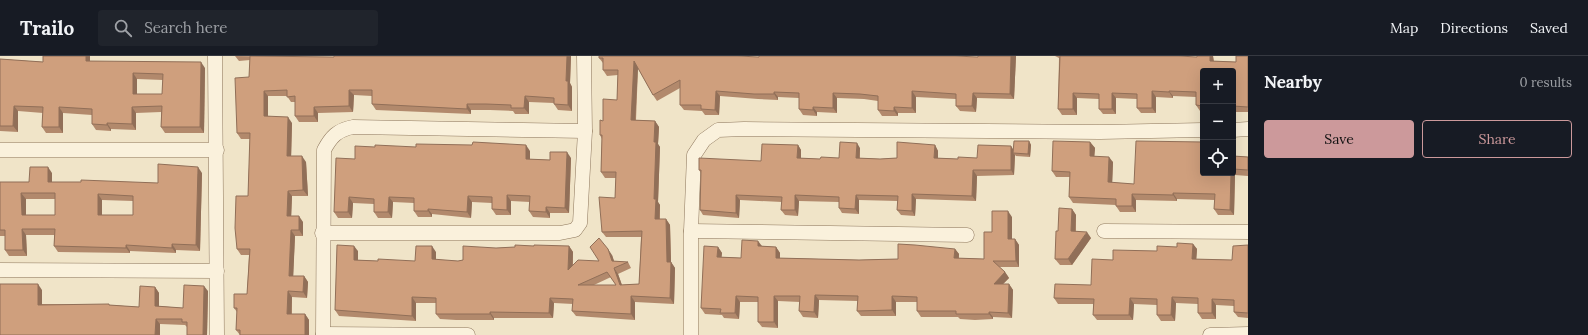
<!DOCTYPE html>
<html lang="en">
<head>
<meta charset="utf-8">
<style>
  body { margin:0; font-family:Lora,serif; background:#20242c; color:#f1f3f6 }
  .controls { position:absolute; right:12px; top:12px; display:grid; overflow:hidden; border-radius:4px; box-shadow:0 4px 16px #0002 }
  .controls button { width:36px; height:36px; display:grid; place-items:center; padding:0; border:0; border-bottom:1px solid #363941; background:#171b24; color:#f1f3f6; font:20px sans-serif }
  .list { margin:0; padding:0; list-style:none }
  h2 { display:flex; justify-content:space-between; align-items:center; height:52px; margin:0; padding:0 16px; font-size:17px }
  h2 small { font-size:13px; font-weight:400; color:#9ea1a6 }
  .actions { display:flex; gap:8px; padding:12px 16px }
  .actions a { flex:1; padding:9px 0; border:1px solid #cc999b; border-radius:4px; text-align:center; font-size:14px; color:#cc999b }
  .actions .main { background:#cc999b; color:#111 }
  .icon { flex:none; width:22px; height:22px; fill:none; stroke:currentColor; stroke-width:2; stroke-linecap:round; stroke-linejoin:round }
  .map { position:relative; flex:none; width:1248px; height:279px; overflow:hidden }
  header { display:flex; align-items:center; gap:24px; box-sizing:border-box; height:56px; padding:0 20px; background:#171b24; border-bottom:1px solid #363941 }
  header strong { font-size:19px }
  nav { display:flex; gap:22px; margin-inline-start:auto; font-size:14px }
  .search { width:280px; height:36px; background:#20242c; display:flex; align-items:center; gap:10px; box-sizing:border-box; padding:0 14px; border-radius:4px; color:#9ea1a6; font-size:15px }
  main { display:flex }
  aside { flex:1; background:#171b24 }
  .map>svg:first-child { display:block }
</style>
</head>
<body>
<header>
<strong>Trailo</strong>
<div class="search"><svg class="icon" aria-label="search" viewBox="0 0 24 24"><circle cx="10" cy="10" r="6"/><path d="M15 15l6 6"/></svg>Search here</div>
<nav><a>Map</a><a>Directions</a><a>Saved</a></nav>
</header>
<main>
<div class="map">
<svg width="1248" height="279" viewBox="0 0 1248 279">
  <rect width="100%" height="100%" fill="#f0e4c8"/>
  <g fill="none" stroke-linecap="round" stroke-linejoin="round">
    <defs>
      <g id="street">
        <polyline points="215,0 217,279"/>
        <polyline points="1233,74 1248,73"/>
        <polyline points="0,94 217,94"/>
        <polyline points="691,175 967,179"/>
        <polyline points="1104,175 1248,176"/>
        <polyline points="322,177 560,177 575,174 580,167 585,75 584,0"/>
        <polyline points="0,214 217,215"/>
        <polyline points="323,278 468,279"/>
        <path d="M323 279 324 94C331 81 337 74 353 71L585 75"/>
        <polyline points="691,279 691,175 694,99 704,84 718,74 744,73 1100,76 1203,74"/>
        <polyline points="1210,279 1248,278"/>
      </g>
    </defs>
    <use href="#street" stroke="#8d765c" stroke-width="15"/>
    <use href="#street" stroke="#faf1dc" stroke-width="14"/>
  </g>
  <g fill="#b2896c" fill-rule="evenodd">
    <path d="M90 0V5L205 12 204 77H165L161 71V56L136 57V74L111 73V75L96 74 92 68V59L63 57V77H46L42 71 43 57 18 55V76L0 75V3L43 6ZM137 23 163 24 162 38H137Z"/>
    <polygon points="235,0 334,1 334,0 571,0 570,27 572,31 572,55 558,54 554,48 554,47 529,46 529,58 515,58 513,55 490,54 471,54 471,58 376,54 372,48 372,40 354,39 353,56 318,57 318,66 299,66 295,60 295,46 291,46 287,40 268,40 268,60 292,67 291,100 306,106 308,140 292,140 291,160 303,166 303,180 295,180 293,220 304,220 308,226 307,242 292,241 292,258 305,258 309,264 309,279 240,279 236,274 237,256 234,252 247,238 249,199 241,199 237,193 248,140 250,83 241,83 237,77 249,21 250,4 239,5"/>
    <path d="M978 0H1016L1014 43 977 42 976 56 960 55 956 50V43L916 41V57H898V60H882L878 54V45L864 43 837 42V57L817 56V60L803 59 799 53V42L778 41V44L758 43 720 40 719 59H705L702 55 684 54 680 49V32L657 45 653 39 638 12 636 64 655 65 659 71 658 88 660 91 658 146 660 149V163H666L670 169 671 206 675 212 674 248 635 246V264L576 260 572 255 573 248 554 247 553 262H494V264H456L440 263 436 258V247H416V265L339 260 335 254 358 195V204L378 205H415L436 196V204L458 205 463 204 496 192 569 190 573 196V209L599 205 612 199 614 205 628 206 631 212 618 218 622 229 639 228 641 181H606L602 176 615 142 616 122H605L601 116 602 83 600 79 603 65 617 44 618 19 607 20 603 14V7L599 2 978 1ZM611 221 616 229H594Z"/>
    <polygon points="1055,0 1197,1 1197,0 1213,0 1214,5 1236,6 1248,0 1248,56 1233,56 1233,15 1203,15 1203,55 1200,55 1196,49 1196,41 1173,40 1173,42 1156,41 1156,57 1141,57 1137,52 1137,43 1116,42 1116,58 1103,58 1099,53 1099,43 1077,42 1077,59 1062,59 1058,53 1059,2"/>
    <polygon points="1029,85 1031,89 1030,101 1016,100 1015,99 1014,119 977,120 976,145 916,143 915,160 901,159 897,154 898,145 859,144 859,158 842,157 839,152 839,146 799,145 798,160 785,159 781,154 782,146 740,144 739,162 703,159 700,154 701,117 699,114 761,105 798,89 801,94 801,102 820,103 839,102 860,92 860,102 880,103 897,102 935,89 938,95 938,102 958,103 977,102 1013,93"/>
    <polygon points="1090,86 1095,92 1094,100 1113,106 1112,127 1134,128 1233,117 1233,92 1235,95 1234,100 1248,101 1248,120 1235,119 1234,159 1218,159 1214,153 1215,144 1177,143 1177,145 1136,144 1136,156 1120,156 1116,150 1116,149 1073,147 1069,141 1070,121 1056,121 1052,115"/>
    <polygon points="375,91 416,91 530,95 530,103 550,104 571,102 569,157 550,157 550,162 533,161 529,155 530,146 511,145 511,159 496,159 492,153 492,147 472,146 471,162 432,158 432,161 418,161 414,155 414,147 393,146 392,162 378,162 374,156 374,148 353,147 352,162 338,162 334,156 355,103"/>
    <path d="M52 117V126L158 127 202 117 200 195 176 194V197L130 195V197L58 196 54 190V179H26L27 200H9L5 194V180H0V126H29ZM26 143H55V159H26ZM102 144 133 145V159H102Z"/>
    <polygon points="1072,153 1076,159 1076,176 1091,182 1072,209 1060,209 1055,203 1058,175"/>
    <polygon points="1012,161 1012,183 1015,183 1019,189 1019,211 999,211 1005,216 1009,222 1003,228 1009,228 1013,234 1012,262 993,261 993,263 975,264 960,263 958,261 921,261 917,255 917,246 896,246 896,260 861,260 857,255 858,245 819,244 818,262 803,261 799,255 800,246 778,245 778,272 762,271 758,266 758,246 740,246 739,263 724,262 722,259 705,258 701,252 718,191 722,197 721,201 741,202 762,190 776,191 780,197 780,202 859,204 898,203 955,193 959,198 959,202 984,203 992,176"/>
    <polygon points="1193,188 1197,193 1196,203 1232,204 1248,189 1248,262 1238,261 1234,256 1234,250 1216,249 1216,263 1202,263 1198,257 1198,248 1176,247 1175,265 1161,265 1157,259 1157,249 1134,248 1133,264 1097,264 1093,259 1093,248 1058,248 1054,242 1091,229 1113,204"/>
    <polygon points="155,231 159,237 159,250 183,252 208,235 207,279 187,279 187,271 185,269 160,268 160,279 0,279 42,234 42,248 110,249 139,251"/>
  </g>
  <g fill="#916f58">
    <polygon points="86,0 90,0 90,11 86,5"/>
    <polygon points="567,0 571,0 570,27 572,31 572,55 568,49 566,25"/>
    <polygon points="1011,0 1016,0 1014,43 1010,38"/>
    <polygon points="1210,0 1213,0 1214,10 1210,5"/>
    <polygon points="634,5 638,11 635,70 631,64"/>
    <polygon points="201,6 205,12 204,77 200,71"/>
    <polygon points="133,17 137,23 137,44 133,38"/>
    <polygon points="349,34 354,39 353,56 349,50"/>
    <polygon points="264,35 268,40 268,66 264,60"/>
    <polygon points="716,35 720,40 719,59 715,54"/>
    <polygon points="912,35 916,41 916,57 912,52"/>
    <polygon points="1152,35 1156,41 1156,57 1152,52"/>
    <polygon points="1169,35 1173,40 1173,42 1169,36"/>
    <polygon points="774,36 778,41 778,44 774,38"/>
    <polygon points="833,37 837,42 837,57 833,52"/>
    <polygon points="973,37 977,42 976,56 972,50"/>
    <polygon points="1073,37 1077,42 1077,59 1073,53"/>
    <polygon points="1112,37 1116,42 1116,58 1112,53"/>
    <polygon points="525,40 529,46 529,58 524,52"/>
    <polygon points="467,48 471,54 471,58 467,53"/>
    <polygon points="14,50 18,55 18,76 13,70"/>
    <polygon points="59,51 63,57 63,77 59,71"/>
    <polygon points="132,51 136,57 136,74 132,68"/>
    <polygon points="314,51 318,57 318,66 314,60"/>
    <polygon points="813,51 817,56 817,60 813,54"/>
    <polygon points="894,51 898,57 898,60 894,55"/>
    <polygon points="288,61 292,67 291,106 287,100"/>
    <polygon points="655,65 659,71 658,88 660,91 658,146 660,149 659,169 655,163 654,143 654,86"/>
    <polygon points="107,67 111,73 111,75 107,69"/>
    <polygon points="1029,85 1031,89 1030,101 1028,98"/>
    <polygon points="1090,86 1095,92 1094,106 1090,100"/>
    <polygon points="857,87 860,92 859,107 856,102"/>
    <polygon points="526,89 530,95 530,108 526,103"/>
    <polygon points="798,89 801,94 801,107 797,102"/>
    <polygon points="935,89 938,95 938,107 934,102"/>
    <polygon points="1011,90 1015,96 1013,97 1015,99 1014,119 1011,114"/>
    <polygon points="1233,92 1235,95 1234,106 1233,104"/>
    <polygon points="567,96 571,102 569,157 565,152"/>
    <polygon points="302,100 306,106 308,140 303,134"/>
    <polygon points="1109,101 1113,106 1112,132 1108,126"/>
    <polygon points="48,111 52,117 52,132 48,126"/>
    <polygon points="198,111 202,117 200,195 196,189"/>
    <polygon points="973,114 977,120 976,145 972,140"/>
    <polygon points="1233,116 1235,119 1234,159 1230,154 1231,117 1233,117"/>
    <polygon points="288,135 292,140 291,166 287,160"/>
    <polygon points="21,137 26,143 26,165 22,159"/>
    <polygon points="1173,137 1177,143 1177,145 1173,139"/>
    <polygon points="98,138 102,144 102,165 98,159"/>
    <polygon points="912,138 916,143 915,160 912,155"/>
    <polygon points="1132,138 1136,144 1136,156 1132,150"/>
    <polygon points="507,139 511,145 511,159 507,154"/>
    <polygon points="736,139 740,144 739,162 736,157"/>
    <polygon points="795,139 799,145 798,160 795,154"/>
    <polygon points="856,139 859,144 859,158 855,153"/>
    <polygon points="468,140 472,146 471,162 467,156"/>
    <polygon points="349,141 353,147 352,162 348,156"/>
    <polygon points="389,141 393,146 392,162 388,156"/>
    <polygon points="546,151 550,157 550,162 546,156"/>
    <polygon points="428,153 432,158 432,161 428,155"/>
    <polygon points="1072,153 1076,159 1075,181 1071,175"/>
    <polygon points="1008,155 1012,161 1012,188 1008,183"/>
    <polygon points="299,160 303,166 303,180 299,174"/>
    <polygon points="666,163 670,169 671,206 675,212 674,248 670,242 667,206"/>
    <polygon points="22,173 26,179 27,200 23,194"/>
    <polygon points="291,174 295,180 293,226 289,220"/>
    <polygon points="1087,176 1091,182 1072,209 1068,203"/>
    <polygon points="1015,183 1019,189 1019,211 1016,205"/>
    <polygon points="758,185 762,190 758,190"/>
    <polygon points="172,188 176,194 176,197 172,192"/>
    <polygon points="1193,188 1197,193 1196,209 1192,203"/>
    <polygon points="126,189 130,195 130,197 126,192"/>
    <polygon points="354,190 358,195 358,210 354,204"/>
    <polygon points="432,190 436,196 436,209 432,203"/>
    <polygon points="569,190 573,196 572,220 568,214"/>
    <polygon points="718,191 722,197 721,207 717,201"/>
    <polygon points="776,191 780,197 780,208 776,202"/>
    <polygon points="608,193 612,199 616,211 612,205"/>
    <polygon points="955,193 959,198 958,207 954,202"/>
    <polygon points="614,212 618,218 624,235 620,229"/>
    <polygon points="1005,216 1009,222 998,233 994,228"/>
    <polygon points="304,220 308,226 307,242 303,236"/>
    <polygon points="38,228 42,234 42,254 38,249"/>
    <polygon points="1009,228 1013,234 1012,262 1008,257"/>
    <polygon points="204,230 208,235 207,279 203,279"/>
    <polygon points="155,231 159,237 159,256 155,250"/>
    <polygon points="288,235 292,241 291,264 287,258"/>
    <polygon points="815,239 819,244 818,262 814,256"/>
    <polygon points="631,240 635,246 635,264 631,258"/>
    <polygon points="736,240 740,246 739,263 735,257"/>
    <polygon points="774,240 778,245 778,272 774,266"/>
    <polygon points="892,240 896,246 896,260 892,254"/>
    <polygon points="412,241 416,247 416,265 412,260"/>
    <polygon points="1172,241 1176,247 1175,265 1171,259"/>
    <polygon points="550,242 554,247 553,262 549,257"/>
    <polygon points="1130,242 1134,248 1133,264 1129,259"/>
    <polygon points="1212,243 1216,249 1216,263 1212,257"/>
    <polygon points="490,256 494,262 494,264 490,258"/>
    <polygon points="989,256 993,261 993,263 989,258"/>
    <polygon points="305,258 309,264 309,279 305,279"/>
    <polygon points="156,263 160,268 160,279 155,279"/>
  </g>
  <g fill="#cf9f7d" stroke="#916f58" fill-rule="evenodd">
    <path d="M43 0H86V5L201 6 200 71H161L162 50 132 51V68L107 67V69L92 68V53L59 51V71H42L43 51 14 50 13 70H0V3L43 6ZM133 17 163 18 162 38H133Z"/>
    <polygon points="250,0 334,1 334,0 567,0 566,25 568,25 568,49 554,48 554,42 525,40 524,52 511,52 511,49 486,48 467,48 467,53 372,48 372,34 349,34 349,50 314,51 314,60 295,60 295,40 287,41 287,34 264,35 264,60 288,61 287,100 302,100 303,134 288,135 287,160 299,160 299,174 291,174 289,220 304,220 303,236 288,235 287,258 305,258 305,279 240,279 240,274 236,274 237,252 234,252 234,238 247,238 250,193 237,193 235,172 236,140 248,140 250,77 237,77 235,22 249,21"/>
    <path d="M599 0H738L759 1V0H955L978 1V0H1011L1010 38 973 37 972 50H956V38L912 35V52L894 51V55L878 54V40L860 38 833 37V52L813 51V54L799 53V37L774 36V38H754L716 35 715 54 701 53V49H680V24L653 39 634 5 631 64 655 65 654 86H656L654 143H656L655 163H666L667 206H671L670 242 631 240V258L572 255 573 243 550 242 549 257 490 256V258H436V242L412 241V260L335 254 337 189 354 190V204L378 205V203L415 205 416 190H432V203L458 205 463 204V190L496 192 515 191V189L534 190V189L569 190 568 214 578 204 599 205 590 191 599 182 608 193 612 205 628 206 614 212 620 229 639 228 642 175 602 176 599 141 615 142 616 116H601L602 79H600V64L603 65V43L617 44 618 14H603V2H599ZM607 216 616 229H578Z"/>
    <polygon points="1060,0 1179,0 1197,1 1197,0 1210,0 1210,5 1236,6 1236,0 1248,0 1248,51 1233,50 1233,15 1203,15 1203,50 1196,49 1196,36 1169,35 1169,36 1152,35 1152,52 1137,52 1137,38 1112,37 1112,53 1099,53 1099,38 1073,37 1073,53 1058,53"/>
    <polygon points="1014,85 1029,85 1028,98 1013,97"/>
    <polygon points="1053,85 1090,86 1090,100 1109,101 1108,126 1134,128 1136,85 1203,86 1203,117 1231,117 1230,154 1214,153 1215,138 1173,137 1173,139 1132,138 1132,150 1116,150 1116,143 1069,141 1070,116 1052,115"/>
    <polygon points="473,86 526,89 526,103 550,104 550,96 567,96 565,152 546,151 546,156 529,155 530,140 507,139 507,154 492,153 492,141 468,140 467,156 428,153 428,155 414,155 414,142 389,141 388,156 374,156 374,143 349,141 348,156 334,156 336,102 355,103 355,90 375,91 375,89 416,91 416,88 472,89"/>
    <polygon points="840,86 857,87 856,102 880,103 897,102 897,86 935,89 934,102 958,103 958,101 977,102 978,89 1011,90 1011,114 973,114 972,140 912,138 912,155 897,154 898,140 856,139 855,153 839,152 839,141 795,139 795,154 781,154 782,141 736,139 736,157 700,154 701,114 699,114 699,102 761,105 762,88 798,89 797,102 820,103 821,101 839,102"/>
    <polygon points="1233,100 1248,101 1248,114 1233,113"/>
    <path d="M158 108 198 111 196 189 172 188V192L126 189V192L54 190 55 173H22L23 194H5V174H0V126H29L30 111H48V126H81V124L158 127ZM21 137H55V159H22ZM98 138 133 140V159H98Z"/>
    <polygon points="1059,152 1072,153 1071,175 1087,176 1068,203 1055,203 1056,175 1058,175"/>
    <polygon points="992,155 1008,155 1008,183 1015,183 1016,205 993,205 1005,216 994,228 1009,228 1008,257 989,256 989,258 956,258 956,255 917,255 917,241 892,240 892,254 857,255 858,240 815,239 814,256 799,255 800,240 774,240 774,266 758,266 758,241 736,240 735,257 720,257 721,253 701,252 704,190 718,191 717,201 741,202 742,184 758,185 758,190 776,191 776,202 859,204 898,203 898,188 915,189 955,193 954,202 984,203 984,176 992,176"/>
    <polygon points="1177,187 1193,188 1192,203 1232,204 1233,190 1248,189 1248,257 1234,256 1234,244 1212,243 1212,257 1198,257 1198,242 1172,241 1171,259 1157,259 1157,243 1130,242 1129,259 1093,259 1094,243 1054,242 1055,228 1091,229 1092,203 1113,204 1113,194 1157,195 1157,190 1177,191"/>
    <polygon points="0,228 38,228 38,249 109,248 109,249 139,251 140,230 155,231 155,250 183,252 184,229 204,230 203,279 187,279 187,266 182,266 182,263 156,263 155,279 0,279"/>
  </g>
</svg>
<div class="controls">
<button>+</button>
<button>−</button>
<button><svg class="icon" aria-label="locate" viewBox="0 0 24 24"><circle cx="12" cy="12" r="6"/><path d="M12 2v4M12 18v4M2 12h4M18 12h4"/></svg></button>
</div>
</div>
<aside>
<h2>Nearby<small>0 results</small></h2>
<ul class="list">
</ul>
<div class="actions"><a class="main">Save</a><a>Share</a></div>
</aside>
</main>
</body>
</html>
